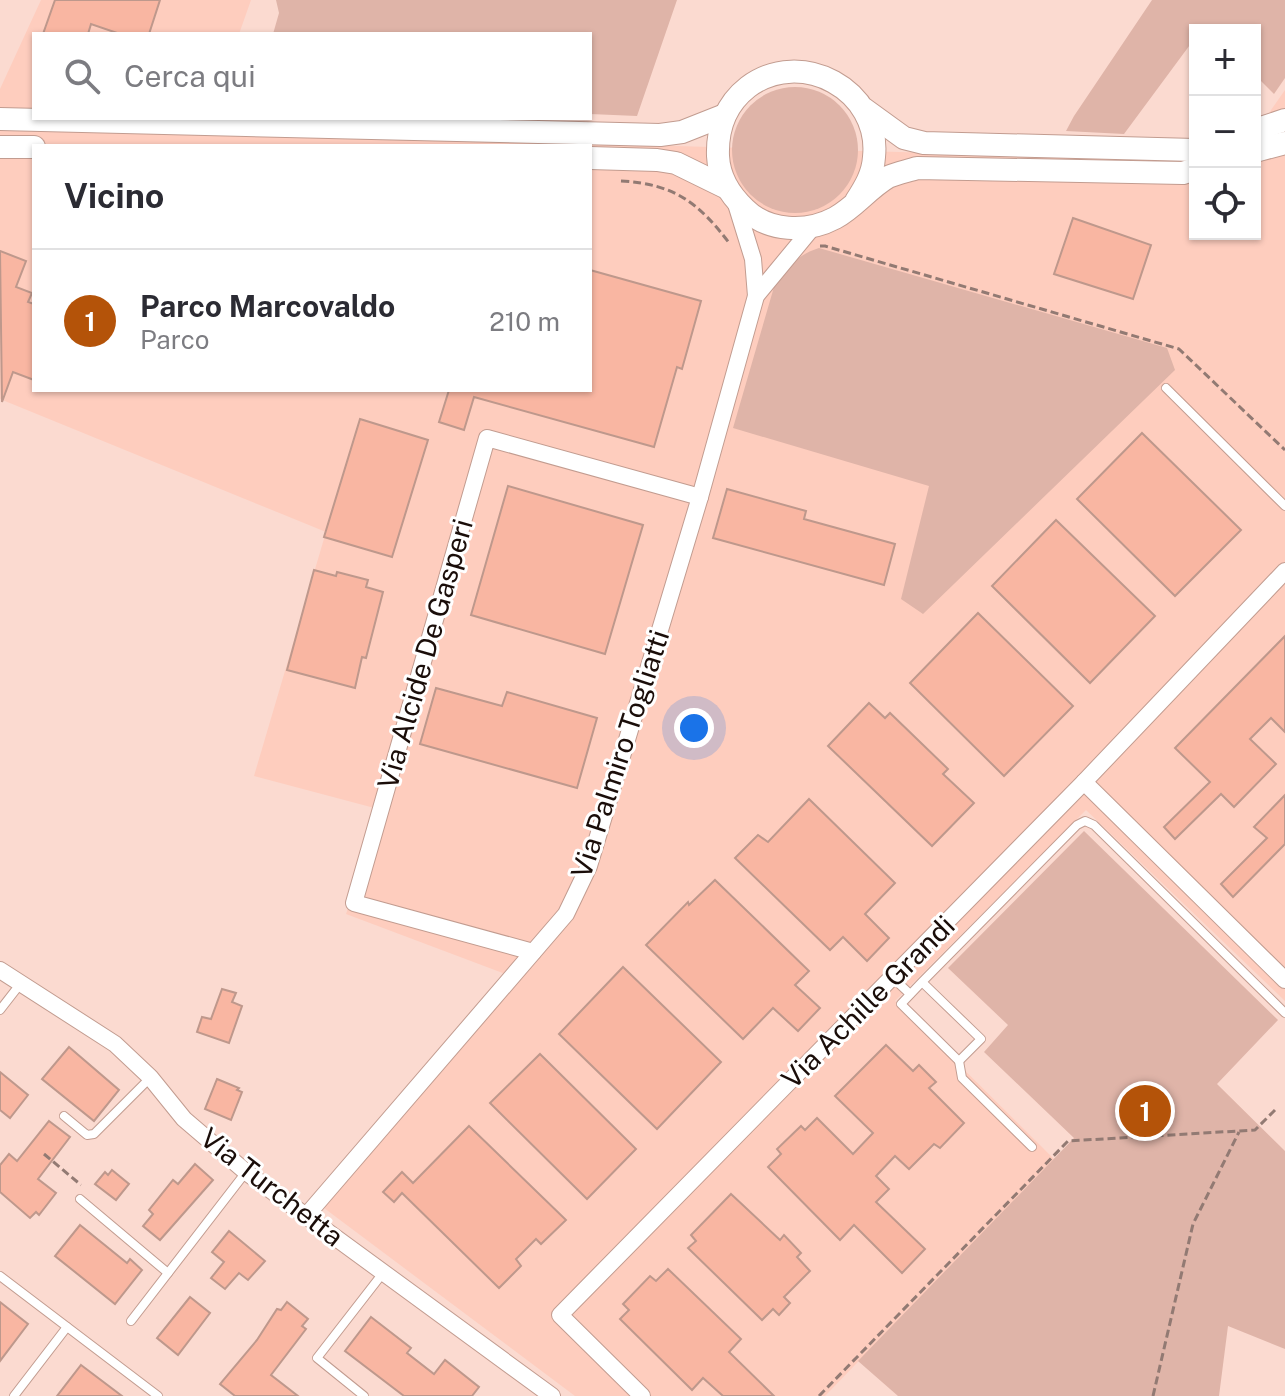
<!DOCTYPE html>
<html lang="it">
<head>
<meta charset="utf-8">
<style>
  body { margin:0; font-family:"Public Sans",sans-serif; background:#f7f7f7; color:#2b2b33 }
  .controls { position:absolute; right:24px; top:24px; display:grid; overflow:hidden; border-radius:0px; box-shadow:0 2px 6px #0004 }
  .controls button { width:72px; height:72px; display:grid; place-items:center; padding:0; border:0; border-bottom:2px solid #e1e1e2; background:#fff; color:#2b2b33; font:40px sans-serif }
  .you { position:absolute; left:694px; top:728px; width:28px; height:28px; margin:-20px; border:6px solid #fff; border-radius:50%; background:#1a73e8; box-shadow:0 0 0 12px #1a73e833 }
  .badge { display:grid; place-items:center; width:52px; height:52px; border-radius:50%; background:#b45309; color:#fff; font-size:26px; font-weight:700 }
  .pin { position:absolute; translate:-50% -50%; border:4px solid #fff; box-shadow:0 2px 8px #0006 }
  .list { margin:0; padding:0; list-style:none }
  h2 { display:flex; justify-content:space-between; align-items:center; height:104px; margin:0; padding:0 32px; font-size:34px }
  h2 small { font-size:26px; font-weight:400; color:#7c7c81 }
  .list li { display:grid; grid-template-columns:52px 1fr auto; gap:24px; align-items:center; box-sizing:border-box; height:144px; padding:0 32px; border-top:2px solid #e1e1e2 }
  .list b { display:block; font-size:30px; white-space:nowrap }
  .list p { margin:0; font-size:26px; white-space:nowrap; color:#7c7c81 }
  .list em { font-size:26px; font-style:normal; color:#7c7c81 }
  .icon { flex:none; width:44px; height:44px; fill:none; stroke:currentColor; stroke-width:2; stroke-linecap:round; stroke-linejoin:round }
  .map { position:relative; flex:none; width:1285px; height:1396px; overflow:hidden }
  .search { position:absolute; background:#fff; box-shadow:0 2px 6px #0004; left:32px; top:32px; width:560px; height:88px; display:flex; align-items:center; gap:20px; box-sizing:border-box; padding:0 28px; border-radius:0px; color:#7c7c81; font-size:30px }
  .panel { position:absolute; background:#fff; box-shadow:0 2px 6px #0004; left:32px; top:144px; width:560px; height:248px; border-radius:0px }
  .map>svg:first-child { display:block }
</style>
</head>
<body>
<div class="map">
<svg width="1285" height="1396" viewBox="0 0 1285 1396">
  <rect width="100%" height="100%" fill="#fbdad0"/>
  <path fill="#fecdbe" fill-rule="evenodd" d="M41 0H251L239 34H34V118L205 133 1041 156 1195 154V234H1255V133L1285 90V1001L1086 810 895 1001 1054 1159 825 1396H575L320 1205 516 978 346 914 382 810 254 776 326 532 0 399V89ZM34 146H590V390H34Z"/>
  <g fill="#dfb4a8">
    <polygon points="276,0 677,0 637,116 590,114 590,34 273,34 279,13"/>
    <polygon points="1152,0 1285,0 1285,78 1274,94 1255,75 1255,30 1211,30 1205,25 1201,30 1195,30 1195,38 1124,134 1066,131 1074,116"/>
    <circle cx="795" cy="150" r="63"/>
    <path d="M819 248 1167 348 1175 370 923 614 901 599 929 486 733 428 774 287C785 268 797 255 819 248Z"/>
    <polygon points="1084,831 1278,1020 1217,1084 1285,1151 1285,1349 1228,1326 1219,1396 898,1396 858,1361 1074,1138 984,1052 1008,1025 948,968"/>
  </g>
  <g fill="#f9b6a2" stroke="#be988c" stroke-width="2">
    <polygon points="55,0 160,0 149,34 120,34 91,24 88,34 43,34"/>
    <polygon points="1073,218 1151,245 1133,299 1054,274"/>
    <polygon points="0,251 26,261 16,287 32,293 28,302 34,304 34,380 13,372 2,402"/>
    <polygon points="590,270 701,301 682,369 677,367 654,447 474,397 464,430 439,422 449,390 590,390"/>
    <polygon points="360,419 428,440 392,557 324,537"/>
    <polygon points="1142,433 1241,530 1175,596 1077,499"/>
    <polygon points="508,486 643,525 605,654 471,615"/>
    <polygon points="727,489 806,511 804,519 895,544 884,585 713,538"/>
    <polygon points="1056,520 1155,616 1090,683 992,586"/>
    <polygon points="314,570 336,576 337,572 368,580 366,587 383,592 366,658 362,657 355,688 287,670"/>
    <polygon points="978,613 1073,706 1004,776 910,683"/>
    <polygon points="1285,636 1285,732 1271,718 1250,739 1276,764 1234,807 1221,794 1175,839 1164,827 1210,782 1175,748"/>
    <polygon points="436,688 502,706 507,692 597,718 577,788 420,744"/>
    <polygon points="869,703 885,718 890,713 948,769 943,774 974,803 932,846 828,746"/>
    <polygon points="1285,795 1285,844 1233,897 1221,884 1267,838 1254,827"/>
    <polygon points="809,799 895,883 865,914 889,938 867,961 843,937 830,950 735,858 758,835 768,842"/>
    <polygon points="715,880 809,971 795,985 820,1008 798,1031 773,1008 743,1039 646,945 688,902 689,905"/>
    <polygon points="623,967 721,1062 657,1129 559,1034"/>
    <polygon points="222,989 236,993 232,1002 242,1006 229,1043 197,1032 202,1017 211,1019"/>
    <polygon points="886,1045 913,1071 919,1065 936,1082 929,1088 964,1123 940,1148 934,1144 909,1169 895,1156 876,1176 889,1189 876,1202 925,1249 902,1273 854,1225 840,1240 768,1167 781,1154 777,1149 801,1126 805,1130 817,1118 853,1154 873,1133 835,1096"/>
    <polygon points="69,1047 119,1090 94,1121 42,1079"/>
    <polygon points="540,1054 636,1149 587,1199 490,1103"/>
    <polygon points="0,1072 28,1095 10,1118 0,1110"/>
    <polygon points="217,1079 239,1088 237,1090 242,1092 231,1120 205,1109"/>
    <polygon points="49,1121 70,1137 38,1179 56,1193 39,1215 36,1212 30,1218 0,1192 0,1165 9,1154 17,1161"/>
    <polygon points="469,1126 566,1220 541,1244 536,1239 516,1259 521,1266 499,1288 402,1193 394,1202 383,1192 402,1172 413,1183"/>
    <polygon points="195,1164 213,1180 160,1240 143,1226 153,1214 149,1210 173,1180 178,1184"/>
    <polygon points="112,1170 129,1184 116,1200 95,1184 105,1172 108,1175"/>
    <polygon points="731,1194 780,1240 784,1235 801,1253 797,1257 810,1271 784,1297 790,1303 779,1315 773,1309 762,1320 688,1248 696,1241 691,1235"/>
    <polygon points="80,1225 127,1263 130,1259 142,1270 115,1304 55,1256"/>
    <polygon points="229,1231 265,1261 248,1280 239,1273 225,1289 211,1278 224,1262 212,1252"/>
    <polygon points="668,1269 741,1339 729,1352 774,1396 723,1396 703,1378 692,1390 620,1319 629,1310 623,1304 650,1276 656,1281"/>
    <polygon points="190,1297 210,1313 178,1355 157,1338"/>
    <polygon points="0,1302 28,1324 0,1361"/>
    <polygon points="287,1302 308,1319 302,1326 306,1329 271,1375 298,1396 235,1396 220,1384 257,1340 277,1309 281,1310"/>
    <polygon points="371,1317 411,1348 407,1353 434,1374 445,1360 479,1387 472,1396 404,1396 345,1351"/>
    <polygon points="81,1365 122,1396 57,1396"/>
  </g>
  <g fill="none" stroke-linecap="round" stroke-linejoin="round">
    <defs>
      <g id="lane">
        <polyline points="1166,388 1285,506"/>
        <polyline points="892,977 910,994"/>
        <polyline points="922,982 981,1039 959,1061 901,1004 922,982 1077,825 1085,821 1094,825 1285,1013"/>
        <polyline points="0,1010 21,983"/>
        <polyline points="959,1061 962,1078 1032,1147"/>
        <polyline points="64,1116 87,1135 94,1134 150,1078"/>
        <polyline points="80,1199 168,1273"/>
        <polyline points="0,1276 158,1396"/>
        <polyline points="131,1321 246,1172"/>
        <polyline points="14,1396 67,1327"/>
        <polyline points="364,1396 317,1358 383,1273"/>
      </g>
      <g id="street">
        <polyline points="736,204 753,259 756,296"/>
        <polyline points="1084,782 1285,980"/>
        <polyline points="533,952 354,903 487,438 700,497"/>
        <polyline points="0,970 115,1044 150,1077 184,1119 246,1172 552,1396"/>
        <polyline points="306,1216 566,914 589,866 700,497 756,296 813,227"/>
        <polyline points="642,1396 560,1315 1084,782 1285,571"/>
      </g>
      <g id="secondary">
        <polyline points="864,109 904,138 924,143 1195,150"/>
        <polyline points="0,119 660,135 682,132 725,115"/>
        <polyline points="1255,130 1285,120"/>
        <polyline points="0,147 34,147"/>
        <polyline points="1255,151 1285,143"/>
        <polyline points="590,158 657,160 676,163 727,188"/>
        <path d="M856 201C865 187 873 174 874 157 881 90 801 47 748 87 726 104 717 129 718 156 719 177 730 195 745 209 768 232 807 233 835 218 854 208 869 188 888 177 897 173 908 171 917 168L1183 173 1195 169"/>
      </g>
    </defs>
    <use href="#lane" stroke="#c29c90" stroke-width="10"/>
    <use href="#street" stroke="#c29c90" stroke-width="18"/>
    <use href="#secondary" stroke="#c29c90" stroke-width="24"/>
    <g stroke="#927a73" stroke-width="3" stroke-dasharray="8 4" stroke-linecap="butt">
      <path d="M621 181C674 184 698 202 730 244"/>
      <polyline points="820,246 825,246 1179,349 1285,450"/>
      <polyline points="44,1154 81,1185"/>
      <polyline points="819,1396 1068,1141 1255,1130 1277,1108"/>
      <polyline points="1153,1396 1193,1224 1239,1132"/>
    </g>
    <use href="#lane" stroke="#fff" stroke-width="8"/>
    <use href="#street" stroke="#fff" stroke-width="16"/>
    <use href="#secondary" stroke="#fff" stroke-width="22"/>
  </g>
  <g text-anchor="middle" stroke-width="6" stroke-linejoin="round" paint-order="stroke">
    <g font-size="28" fill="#1a0d09" stroke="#fff">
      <text transform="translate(425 654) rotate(-74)" y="10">Via Alcide De Gasperi</text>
      <text transform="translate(620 754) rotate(-72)" y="10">Via Palmiro Togliatti</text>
      <text transform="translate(868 1002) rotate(-45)" y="10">Via Achille Grandi</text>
      <text transform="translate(272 1187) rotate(38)" y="10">Via Turchetta</text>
    </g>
  </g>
</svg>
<div class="controls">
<button>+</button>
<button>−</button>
<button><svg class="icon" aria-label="locate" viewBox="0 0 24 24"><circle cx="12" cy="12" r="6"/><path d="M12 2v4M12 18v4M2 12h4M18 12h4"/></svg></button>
</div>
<div class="you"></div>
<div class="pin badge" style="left:1145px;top:1111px">1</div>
<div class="search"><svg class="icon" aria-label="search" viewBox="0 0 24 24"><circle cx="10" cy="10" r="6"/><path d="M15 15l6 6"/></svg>Cerca qui</div>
<section class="panel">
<h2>Vicino<small></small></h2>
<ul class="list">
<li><span class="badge">1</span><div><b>Parco Marcovaldo</b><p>Parco</p></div><em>210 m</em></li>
</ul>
</section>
</div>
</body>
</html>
